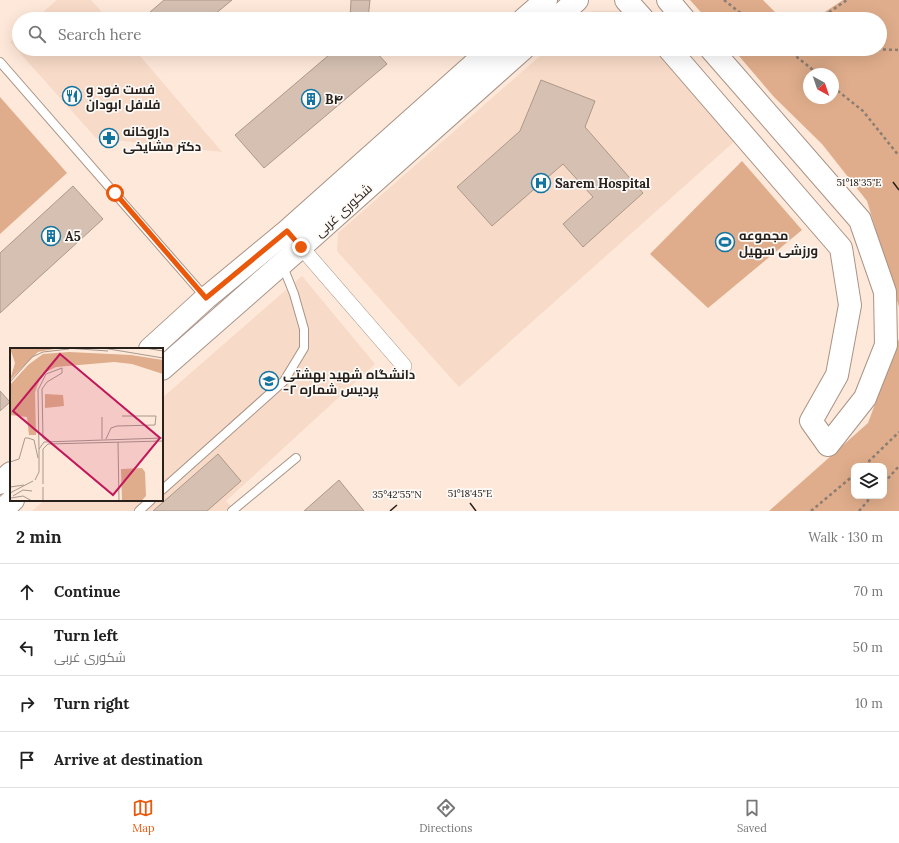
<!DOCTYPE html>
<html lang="en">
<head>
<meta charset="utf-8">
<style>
  body { margin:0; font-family:Lora,Cairo,serif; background:#f2f2f2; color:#222 }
  .controls { position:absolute; right:12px; bottom:12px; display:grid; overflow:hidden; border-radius:8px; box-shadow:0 4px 16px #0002 }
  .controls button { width:36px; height:36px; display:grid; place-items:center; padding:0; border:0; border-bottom:1px solid #e0e0e0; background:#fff; color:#222; font:20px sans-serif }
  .compass { position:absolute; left:803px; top:68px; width:36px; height:36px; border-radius:50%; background:#fff; box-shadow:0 4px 16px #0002; rotate:140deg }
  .stop { position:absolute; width:12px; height:12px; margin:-9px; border:3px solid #ea580c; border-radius:50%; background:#fff }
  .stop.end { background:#ea580c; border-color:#fff; box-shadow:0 1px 4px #0008 }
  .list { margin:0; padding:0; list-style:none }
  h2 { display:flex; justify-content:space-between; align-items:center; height:52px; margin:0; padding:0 16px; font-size:17px }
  h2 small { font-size:13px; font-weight:400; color:#767676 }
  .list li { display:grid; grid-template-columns:26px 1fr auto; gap:12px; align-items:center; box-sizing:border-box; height:56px; padding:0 16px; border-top:1px solid #e0e0e0 }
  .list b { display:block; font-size:15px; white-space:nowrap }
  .list p { margin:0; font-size:13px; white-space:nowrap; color:#767676 }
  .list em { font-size:13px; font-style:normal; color:#767676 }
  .icon { flex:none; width:22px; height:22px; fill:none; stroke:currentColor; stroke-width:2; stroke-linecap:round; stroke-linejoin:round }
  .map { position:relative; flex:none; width:899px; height:511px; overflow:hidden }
  .search { position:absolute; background:#fff; box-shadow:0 4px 16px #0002; left:12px; right:12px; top:12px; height:44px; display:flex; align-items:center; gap:10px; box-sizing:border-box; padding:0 14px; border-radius:22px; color:#767676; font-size:15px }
  .sheet { height:276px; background:#fff }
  nav { display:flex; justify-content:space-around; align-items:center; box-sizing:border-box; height:56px; border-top:1px solid #e0e0e0; background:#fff; font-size:11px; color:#767676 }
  nav a { display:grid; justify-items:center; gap:2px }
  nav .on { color:#ea580c }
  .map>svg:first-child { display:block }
</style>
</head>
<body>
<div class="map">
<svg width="899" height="511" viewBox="0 0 899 511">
  <rect width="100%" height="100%" fill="#fee8d9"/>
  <g fill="#f7dac7">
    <polygon points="57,0 91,0 108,19 35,19"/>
    <polygon points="592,11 621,11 628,19 583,19"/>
    <polygon points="19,34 19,49 134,49 222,152 96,138 10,42"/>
    <polygon points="548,49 655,49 736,140 459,387 337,251 338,233"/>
    <polygon points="302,276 375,364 226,501 235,511 32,511 45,500 162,500 162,398"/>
  </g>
  <g fill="#dfad8b" fill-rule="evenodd">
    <polygon points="690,0 763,0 782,19 707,19"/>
    <path d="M843 0H899V307L867 201 822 144 774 97 733 49H880V19H814ZM809 74H833V98H809Z"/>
    <polygon points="0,97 67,173 0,234"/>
    <polygon points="742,161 802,230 708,308 650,254"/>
    <path d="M899 339V511H769L868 423ZM854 466H884V496H854Z"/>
  </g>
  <g fill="#d5c0b2" stroke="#ac988a">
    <polygon points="164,0 232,0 209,19 142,19"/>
    <polygon points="351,0 370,0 368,19 350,19"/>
    <polygon points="160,49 174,49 166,56"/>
    <polygon points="336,49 377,49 375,51 387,64 264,168 235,135"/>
    <polygon points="541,80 595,101 585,127 643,193 583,247 563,224 593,197 563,164 492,226 457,187 520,131"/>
    <polygon points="73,186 103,219 0,313 0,253"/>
    <polygon points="0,391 10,402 0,411"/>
    <polygon points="218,454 241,481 207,511 153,511"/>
    <polygon points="339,480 364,511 304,511"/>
  </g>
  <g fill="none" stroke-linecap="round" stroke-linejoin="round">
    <defs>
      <g id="lane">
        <polyline points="0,62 206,298"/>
        <polyline points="162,490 284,381 304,348 304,329 294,294 282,264"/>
        <polyline points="139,511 151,500"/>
        <polyline points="232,511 296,458"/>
      </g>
      <polyline id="street" points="301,247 404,366"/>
      <g id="secondary">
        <polyline points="626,0 643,19"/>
        <polyline points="668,0 684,19"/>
        <polyline points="524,19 546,0"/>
        <polyline points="556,19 577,0"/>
        <polyline points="669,49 841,248 850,305 837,375 811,421 828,445 865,398 886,345 885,292 860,220 711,49"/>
        <polyline points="150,349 206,298 287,231 491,49"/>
        <polyline points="162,369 301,247 523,49"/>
        <polyline points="0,483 11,473"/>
        <polyline points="1,511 13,500"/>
      </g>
    </defs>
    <use href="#lane" stroke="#a89386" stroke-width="10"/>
    <use href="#street" stroke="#a89386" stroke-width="16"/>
    <use href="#secondary" stroke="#a89386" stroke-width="24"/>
    <g stroke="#8b7d73" stroke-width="2.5" stroke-dasharray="3 3" stroke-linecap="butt">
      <polyline points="724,0 748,19"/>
      <polyline points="819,19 847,0"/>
      <polyline points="787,49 818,74"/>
      <polyline points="871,49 899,50"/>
      <polyline points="833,87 863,111 899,156"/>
      <polyline points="864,466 899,432"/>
      <polyline points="884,483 899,466"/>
      <polyline points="811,511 854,475"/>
      <polyline points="859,511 872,496"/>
    </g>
    <use href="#lane" stroke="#fff" stroke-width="8"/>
    <use href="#street" stroke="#fff" stroke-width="15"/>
    <use href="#secondary" stroke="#fff" stroke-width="22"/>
  </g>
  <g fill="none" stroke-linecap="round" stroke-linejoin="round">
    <polyline stroke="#ea580c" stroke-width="5" points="115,193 206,298 287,231 301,247"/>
  </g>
  <path fill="none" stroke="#28211b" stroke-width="1.5" d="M893 182 899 190M470 503 476 511M390 511 397 505"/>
  <defs>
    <symbol id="restaurant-ring" viewBox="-11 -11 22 22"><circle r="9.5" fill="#fdf9f6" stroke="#1274a1" stroke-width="1.5"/><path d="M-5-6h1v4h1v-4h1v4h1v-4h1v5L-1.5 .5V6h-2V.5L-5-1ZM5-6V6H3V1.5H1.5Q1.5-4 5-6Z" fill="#1274a1"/></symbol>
    <symbol id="building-ring" viewBox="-11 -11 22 22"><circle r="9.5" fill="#fdf9f6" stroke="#1274a1" stroke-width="1.5"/><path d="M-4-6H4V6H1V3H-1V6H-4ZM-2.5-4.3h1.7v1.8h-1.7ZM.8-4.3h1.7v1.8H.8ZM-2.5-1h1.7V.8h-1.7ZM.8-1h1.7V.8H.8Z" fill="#1274a1"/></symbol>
    <symbol id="pharmacy-ring" viewBox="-11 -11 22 22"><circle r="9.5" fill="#fdf9f6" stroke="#1274a1" stroke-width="1.5"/><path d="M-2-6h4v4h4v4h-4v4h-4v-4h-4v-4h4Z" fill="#1274a1"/></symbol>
    <symbol id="hospital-ring" viewBox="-11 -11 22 22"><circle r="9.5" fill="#fdf9f6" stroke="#1274a1" stroke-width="1.5"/><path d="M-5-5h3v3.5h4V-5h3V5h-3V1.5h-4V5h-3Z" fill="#1274a1"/></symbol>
    <symbol id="stadium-ring" viewBox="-11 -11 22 22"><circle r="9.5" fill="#fdf9f6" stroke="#1274a1" stroke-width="1.5"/><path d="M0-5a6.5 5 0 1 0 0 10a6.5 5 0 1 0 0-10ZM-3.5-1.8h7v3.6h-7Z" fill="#1274a1"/></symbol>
    <symbol id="university-ring" viewBox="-11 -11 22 22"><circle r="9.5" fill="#fdf9f6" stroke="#1274a1" stroke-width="1.5"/><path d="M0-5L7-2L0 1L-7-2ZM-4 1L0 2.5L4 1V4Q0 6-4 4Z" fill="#1274a1"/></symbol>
  </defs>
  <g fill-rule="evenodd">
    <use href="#restaurant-ring" x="61" y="85" width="22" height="22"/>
    <use href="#building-ring" x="300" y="88" width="22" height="22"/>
    <use href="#pharmacy-ring" x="98" y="127" width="22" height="22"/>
    <use href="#hospital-ring" x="530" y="172" width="22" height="22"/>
    <use href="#building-ring" x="40" y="225" width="22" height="22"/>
    <use href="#stadium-ring" x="714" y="231" width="22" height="22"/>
    <use href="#university-ring" x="258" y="370" width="22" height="22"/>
  </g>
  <g text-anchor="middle" stroke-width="3.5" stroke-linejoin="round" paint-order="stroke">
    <g font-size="13" font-weight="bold" fill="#28211b" stroke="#fdf9f6" text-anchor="start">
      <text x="86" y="94">فست فود و<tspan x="86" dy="15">فلافل ابودان</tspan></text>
      <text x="325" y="104">B۴</text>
      <text x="123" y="136">داروخانه<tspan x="123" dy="15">دکتر مشایخی</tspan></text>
      <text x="555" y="188">Sarem Hospital</text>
      <text x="739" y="240">مجموعه<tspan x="739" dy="15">ورزشی سهیل</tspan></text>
      <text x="65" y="241">A5</text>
      <text x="283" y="379">دانشگاه شهید بهشتی<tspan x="283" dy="15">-پردیس شماره ۲</tspan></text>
    </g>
    <g font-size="13" fill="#28211b" stroke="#fdf9f6">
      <text transform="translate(343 210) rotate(-42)" y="5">شکوری غربی</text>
    </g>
  </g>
  <g transform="translate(10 348)">
    <rect width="153" height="153" fill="#fee8d9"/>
    <path d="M0 0H36L44 1 28 4 0 32 5 15ZM59 4 121 7 153 12V26L122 16 104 14 46 19 32 26 25 44 26 87H19L17 69 0 67V37L18 17 33 6ZM35 46 53 47 54 58 35 60ZM132 120 135 124 136 148 131 153H112L111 121Z" fill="#dfad8b"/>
    <path fill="none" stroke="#a8988d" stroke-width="1" d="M56 0 98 3M93 0 153 10M135 0 153 3M0 34 22 9 33 4 59 1M92 69V91M96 91 101 80 107 78 145 77 146 68H112M108 94 109 153M29 101 28 42 36 26 52 20V25L37 34 32 41 33 90 38 93M0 114 9 111 15 90H18L24 92 28 110M25 132 29 124V101L34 94 153 90M33 136V101L38 96 153 93M0 139 14 137M33 139V153M0 145 23 133M3 148 13 142 22 143M1 150 13 148 22 153"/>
    <path fill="#c2185b" fill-opacity="0.15" stroke="#c2185b" stroke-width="2" d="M50 6 150 90 103 147 3 63Z"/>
    <rect width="153" height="153" fill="none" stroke="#28211b" stroke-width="2"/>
  </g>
  <g font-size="10" text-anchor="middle" fill="#28211b" stroke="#fdf9f6" stroke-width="3.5" stroke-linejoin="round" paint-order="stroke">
    <text x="859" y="186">51°18'35"E</text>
    <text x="470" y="497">51°18'45"E</text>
    <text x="397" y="498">35°42'55"N</text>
  </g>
</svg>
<div class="controls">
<button><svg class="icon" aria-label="layers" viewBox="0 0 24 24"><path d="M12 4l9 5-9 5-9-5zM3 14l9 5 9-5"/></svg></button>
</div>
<svg class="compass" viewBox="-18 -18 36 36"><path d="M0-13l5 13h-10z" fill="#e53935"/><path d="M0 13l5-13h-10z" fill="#767676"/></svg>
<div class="stop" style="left:115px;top:193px"></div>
<div class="stop end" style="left:301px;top:247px"></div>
<div class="search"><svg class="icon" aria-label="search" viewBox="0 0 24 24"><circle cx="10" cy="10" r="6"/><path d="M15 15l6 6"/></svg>Search here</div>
</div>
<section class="sheet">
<h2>2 min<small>Walk · 130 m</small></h2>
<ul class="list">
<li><svg class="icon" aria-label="ahead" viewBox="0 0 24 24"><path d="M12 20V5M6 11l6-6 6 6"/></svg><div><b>Continue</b></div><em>70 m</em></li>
<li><svg class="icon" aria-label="left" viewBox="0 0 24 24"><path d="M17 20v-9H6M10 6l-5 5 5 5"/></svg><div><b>Turn left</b><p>شکوری غربی</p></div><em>50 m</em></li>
<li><svg class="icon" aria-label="right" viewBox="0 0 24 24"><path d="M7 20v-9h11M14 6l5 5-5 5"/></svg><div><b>Turn right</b></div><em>10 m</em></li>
<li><svg class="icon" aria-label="arrive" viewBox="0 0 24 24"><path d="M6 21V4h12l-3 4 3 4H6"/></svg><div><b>Arrive at destination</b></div></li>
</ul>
</section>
<nav>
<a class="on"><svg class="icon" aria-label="map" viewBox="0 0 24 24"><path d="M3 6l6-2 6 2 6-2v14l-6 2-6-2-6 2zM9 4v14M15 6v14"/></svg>Map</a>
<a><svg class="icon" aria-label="directions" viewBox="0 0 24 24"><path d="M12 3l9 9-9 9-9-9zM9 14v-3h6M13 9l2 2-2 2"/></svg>Directions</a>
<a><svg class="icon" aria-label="saved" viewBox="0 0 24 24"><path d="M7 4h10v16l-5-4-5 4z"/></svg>Saved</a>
</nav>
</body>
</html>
